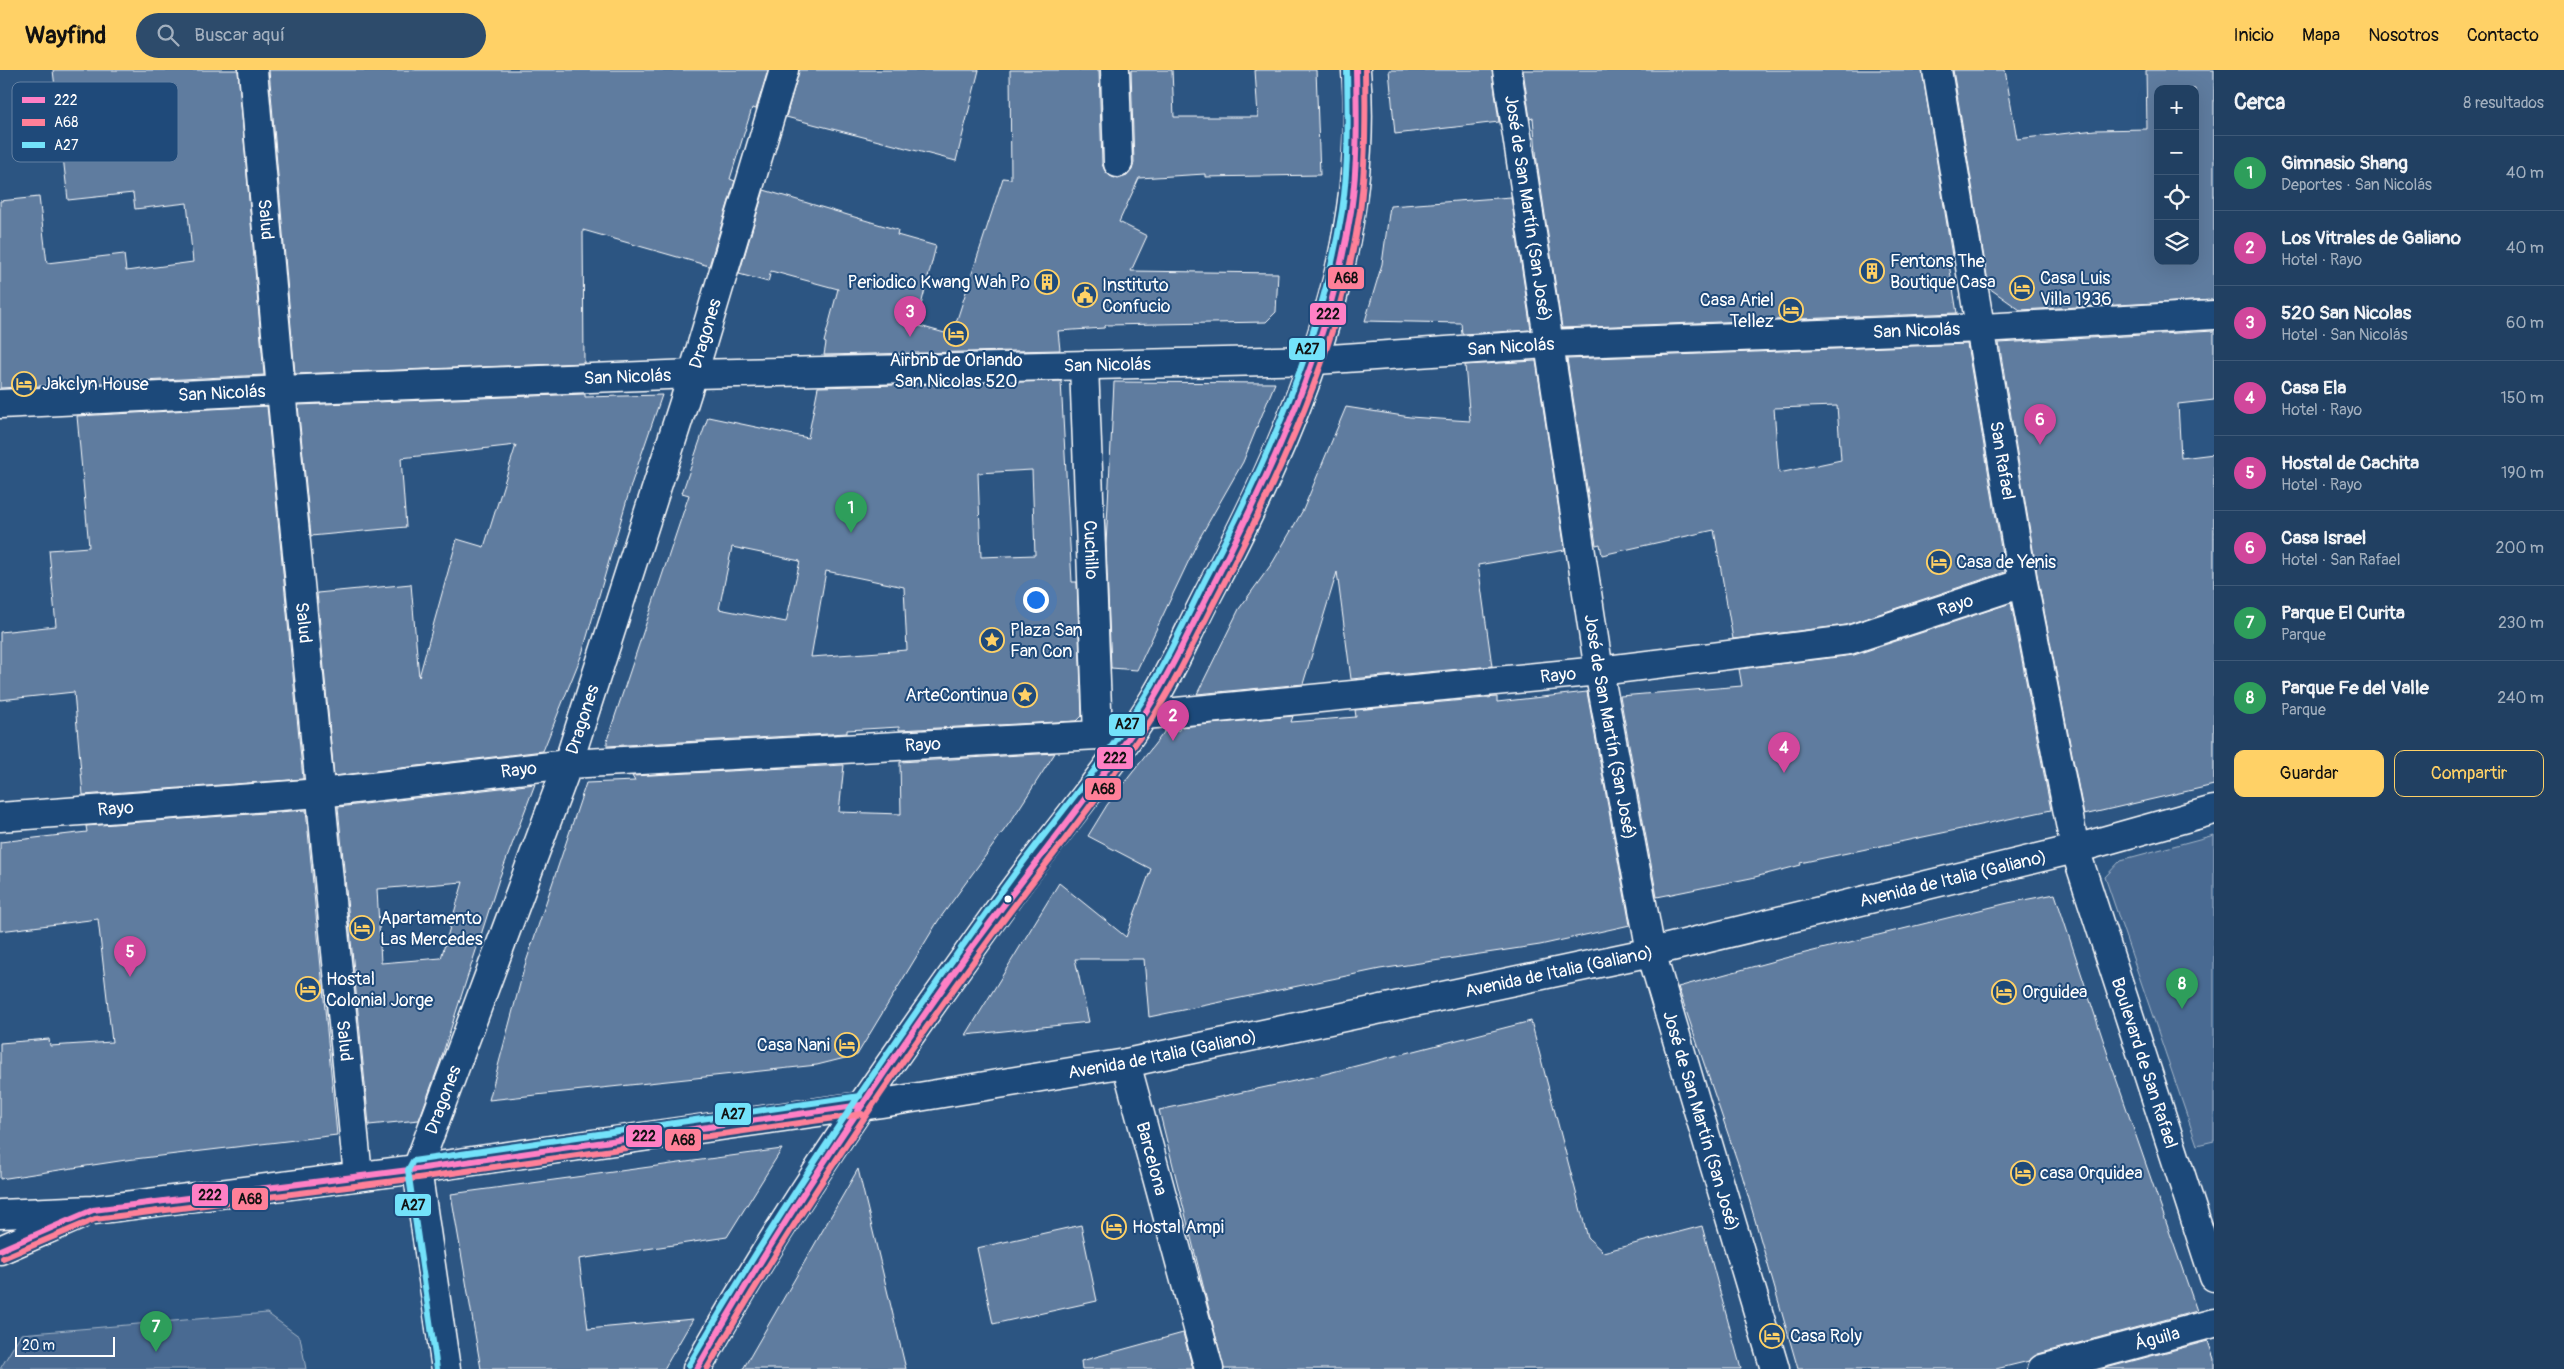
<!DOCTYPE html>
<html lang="es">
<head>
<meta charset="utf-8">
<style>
  body { margin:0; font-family:Pangolin,sans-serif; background:#2d4b6b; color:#f1f3f6 }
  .controls { position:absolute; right:15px; top:15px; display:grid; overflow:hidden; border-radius:10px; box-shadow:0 5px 20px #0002 }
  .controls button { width:45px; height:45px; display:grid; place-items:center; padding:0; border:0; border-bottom:1px solid #3e5977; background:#214062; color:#f1f3f6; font:25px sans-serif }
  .scale { position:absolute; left:15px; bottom:12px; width:100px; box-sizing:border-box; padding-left:5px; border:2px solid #fff; border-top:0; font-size:14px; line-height:18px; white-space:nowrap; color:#fff; -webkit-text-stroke:4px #1f4a7a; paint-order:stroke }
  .you { position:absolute; left:1035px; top:529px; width:18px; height:18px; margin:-12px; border:4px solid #fff; border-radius:50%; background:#1a73e8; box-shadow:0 0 0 8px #1a73e833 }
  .badge { display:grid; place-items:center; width:32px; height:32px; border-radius:50%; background:#ffd166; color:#fff; font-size:16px; font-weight:700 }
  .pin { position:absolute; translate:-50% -41px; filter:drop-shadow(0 1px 2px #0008) }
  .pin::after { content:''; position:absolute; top:26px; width:18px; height:15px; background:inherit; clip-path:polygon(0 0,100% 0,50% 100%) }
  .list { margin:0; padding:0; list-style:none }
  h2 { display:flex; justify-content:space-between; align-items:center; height:65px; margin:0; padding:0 20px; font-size:21px }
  h2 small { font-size:16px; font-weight:400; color:#a2afbe }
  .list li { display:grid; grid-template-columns:32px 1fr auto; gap:15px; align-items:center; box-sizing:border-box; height:75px; padding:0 20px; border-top:1px solid #3e5977 }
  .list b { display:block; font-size:19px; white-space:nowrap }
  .list p { margin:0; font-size:16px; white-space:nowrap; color:#a2afbe }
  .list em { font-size:16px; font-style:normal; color:#a2afbe }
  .actions { display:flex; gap:10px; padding:15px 20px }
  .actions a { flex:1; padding:11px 0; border:1px solid #ffd166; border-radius:10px; text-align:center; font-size:18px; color:#ffd166 }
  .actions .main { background:#ffd166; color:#111 }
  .icon { flex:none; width:28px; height:28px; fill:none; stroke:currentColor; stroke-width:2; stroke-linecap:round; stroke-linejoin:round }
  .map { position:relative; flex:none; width:2214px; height:1299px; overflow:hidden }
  header { display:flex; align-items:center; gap:30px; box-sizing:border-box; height:70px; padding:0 25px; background:#ffd166; color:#111 }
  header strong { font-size:24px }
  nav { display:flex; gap:28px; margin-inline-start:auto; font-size:18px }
  .search { width:350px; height:45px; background:#2d4b6b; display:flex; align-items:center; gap:12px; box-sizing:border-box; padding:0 18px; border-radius:28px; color:#a2afbe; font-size:19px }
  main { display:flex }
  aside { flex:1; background:#214062 }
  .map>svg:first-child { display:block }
</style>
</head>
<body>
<header>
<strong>Wayfind</strong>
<div class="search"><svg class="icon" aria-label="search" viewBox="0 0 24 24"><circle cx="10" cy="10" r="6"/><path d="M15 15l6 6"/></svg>Buscar aquí</div>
<nav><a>Inicio</a><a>Mapa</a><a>Nosotros</a><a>Contacto</a></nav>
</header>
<main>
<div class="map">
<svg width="2214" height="1299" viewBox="0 0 2214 1299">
  <rect width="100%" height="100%" fill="#2c5582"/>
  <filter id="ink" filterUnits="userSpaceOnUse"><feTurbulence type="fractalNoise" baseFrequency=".02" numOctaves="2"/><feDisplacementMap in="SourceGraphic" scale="10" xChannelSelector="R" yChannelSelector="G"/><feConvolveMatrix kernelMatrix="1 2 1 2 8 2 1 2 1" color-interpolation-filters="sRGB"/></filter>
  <g filter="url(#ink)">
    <g fill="#486b92" stroke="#a4b5c8">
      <polygon points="2214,765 2214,1071 2197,1075 2105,807 2121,790"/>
      <polygon points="267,1243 300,1267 306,1299 0,1299 21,1264"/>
    </g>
    <g fill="#5e7c9f" stroke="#fff" fill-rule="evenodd">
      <polygon points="53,0 238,0 264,305 0,318 0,131 39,127 47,193 124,184 126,201 193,192 187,133 135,139 133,123 68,130"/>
      <polygon points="269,0 768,0 756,39 752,38 730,109 735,111 709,196 583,160 584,293 295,304"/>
      <polygon points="799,0 979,0 956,91 786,47"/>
      <polygon points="1010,0 1099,0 1102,94 1105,101 1110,106 1118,109 1127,106 1132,100 1134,93 1131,0 1172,0 1174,47 1258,47 1255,0 1316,0 1320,105 1205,107 1205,104 1139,108 1119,152 1147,166 1131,201 1278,203 1276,242 1266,252 1106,255 1104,258 1058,261 1060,280 824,285 826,273 824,272 838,219 771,201 768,212 739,204 764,120 898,160 897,165 936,176 916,255 952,265 1003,108 1011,109"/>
      <polygon points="1389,0 1492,0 1499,52 1395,64"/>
      <polygon points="1523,0 1922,0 1953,192 1948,188 1957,243 1562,258 1537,92 1533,48 1530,49"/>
      <path d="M1953 0H2005L2017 69 2095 60 2147 59 2146 0H2214V230L2020 240 1989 218ZM2158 19H2195V191H2158Z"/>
      <polygon points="1511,127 1531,260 1462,264 1461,253 1365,251 1382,194 1390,136"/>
      <polygon points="2214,261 2214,330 2178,334 2181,388 2214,384 2214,715 2084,745 2038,510 1999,273"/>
      <path d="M1967 274 2005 502 1846 555 1733 569 1714 460 1602 485 1600 474 1596 475 1567 289ZM1837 336 1841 390 1779 403 1774 338Z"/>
      <polygon points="1536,291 1565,480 1478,495 1492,596 1351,609 1337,502 1303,614 1197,624 1239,539 1273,492 1303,440 1346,337 1410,347 1470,351 1465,295"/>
      <path d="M1061 311 1072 512H1077L1082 646 1077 651 899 660V657L847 660V663L607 676V670L689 425 682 423 708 347 808 368 818 317ZM1032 400 1035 485 981 487 978 403ZM732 477 800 491 786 552 719 539ZM826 501 904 517 907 580 811 587Z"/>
      <polygon points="1114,312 1275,313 1243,392 1199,469 1137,600 1111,598 1106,475"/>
      <polygon points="585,324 585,327 662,325 632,412 582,584 543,681 334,706 317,523 411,514 419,607 457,469 484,477 516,375 401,388 406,457 311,466 298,335"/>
      <polygon points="267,336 303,709 83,725 74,622 0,630 0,562 56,556 49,480 89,477 77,346"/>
      <polygon points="2011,533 2051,740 1800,793 1801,795 1751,808 1657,827 1620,626 1742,616 1739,599 1854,585"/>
      <polygon points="1587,622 1630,855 1540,875 1380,899 1149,947 1144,889 1075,889 1089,952 966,965 1059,813 1126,867 1151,799 1088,766 1107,735 1165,661 1179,660 1180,657 1293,646 1291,652 1356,647 1355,640 1497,627 1497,632"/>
      <polygon points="1055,683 1013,748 938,851 857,985 817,995 489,1030 525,895 586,713 635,711 632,706 844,695 839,742 901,744 900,692"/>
      <path d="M535 714 499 809 440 992 419 1050 369 1055 338 737ZM463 812 441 888 381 893 377 819Z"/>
      <polygon points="306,740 337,1065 126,1090 0,1109 0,973 49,969 50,976 112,972 98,849 0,861 0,772 87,762 86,756"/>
      <polygon points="2055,824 2111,994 2197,1241 2038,1284 2029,1291 1996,1299 1798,1299 1742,1105 1678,917 1785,888 2008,833"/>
      <polygon points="1531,951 1588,1168 1603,1182 1702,1156 1741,1299 1224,1299 1159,1040 1313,1007"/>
      <polygon points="782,1079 727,1167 579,1189 588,1259 693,1249 664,1299 481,1299 451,1124"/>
      <polygon points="858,1099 906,1299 743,1299"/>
      <polygon points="1081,1155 1097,1231 993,1254 977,1178"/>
      <polygon points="1183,1263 1193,1299 1082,1299 1081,1291"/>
      <polygon points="2208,1271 2214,1289 2214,1299 2102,1299"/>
    </g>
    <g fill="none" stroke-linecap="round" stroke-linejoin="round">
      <defs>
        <g id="minor">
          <path id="s1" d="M253 0 281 320 358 1106"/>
          <polyline points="1115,0 1118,93"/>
          <path id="s2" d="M1507 0 1599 601 1651 882 1775 1299"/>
          <path id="s3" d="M1937 0 2023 513 2075 779 2214 1207"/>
          <path id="s4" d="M1084 295 1098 665"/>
          <path id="s5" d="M0 334 281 320 693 304 1316 290 1548 274 1982 258 2214 245"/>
          <path id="s6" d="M1145 645 1599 601 1849 570 2023 513"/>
          <path id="s7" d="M0 747 320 723 568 694 1098 665 1128 668"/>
          <path id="s8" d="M1126 993 1209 1299"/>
          <path id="s9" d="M417 1099 568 694 693 304 784 0"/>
          <path id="s10" d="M2042 1299 2214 1253"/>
        </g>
        <g id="major">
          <polyline points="417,1099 446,1299"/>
          <path id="s11" d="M0 1144 93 1140 417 1099 882 1033 1126 993 1651 882 2075 779 2214 740"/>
          <polyline points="0,1180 78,1146"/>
          <path d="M697 1299C787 1136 896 984 1004 833 1049 770 1100 712 1142 648 1167 611 1185 569 1205 530 1292 366 1371 189 1356 0"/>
        </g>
      </defs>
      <use href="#minor" stroke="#fff" stroke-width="31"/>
      <use href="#major" stroke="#fff" stroke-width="31"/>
      <use href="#minor" stroke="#1f4a7a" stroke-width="28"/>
      <use href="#major" stroke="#1f4a7a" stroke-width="28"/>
      <defs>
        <g id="bus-1">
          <polyline points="0,1180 93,1140 417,1099 861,1035"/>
          <path d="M697 1299C778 1156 870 1021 965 887 1023 807 1087 731 1142 648 1169 606 1189 561 1212 517 1273 398 1330 275 1351 141 1358 94 1357 47 1356 0"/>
        </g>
        <g id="bus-2">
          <polyline points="3,1188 95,1149 418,1108 862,1044"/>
          <path d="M707 1299C788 1157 880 1021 976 888 1032 809 1095 735 1148 655 1177 611 1198 563 1222 517 1283 398 1340 274 1360 141 1366 94 1366 47 1365 0"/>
        </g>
        <g id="bus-3">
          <path d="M689 1295C771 1153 862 1018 957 884 981 850 1005 816 1031 782 1067 735 1105 689 1137 639 1164 598 1184 552 1206 508 1267 392 1321 271 1342 141 1349 94 1348 47 1347 0"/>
          <polyline points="437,1299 408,1100 413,1091 860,1026"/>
        </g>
      </defs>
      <use href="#bus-1" stroke="#1f4a7a" stroke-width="10"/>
      <use href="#bus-2" stroke="#1f4a7a" stroke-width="10"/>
      <use href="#bus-3" stroke="#1f4a7a" stroke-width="10"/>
      <use href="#bus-1" stroke="#ff80c5" stroke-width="6"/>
      <use href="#bus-2" stroke="#ff8098" stroke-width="6"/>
      <use href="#bus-3" stroke="#73e2fa" stroke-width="6"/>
    </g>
  </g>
  <defs>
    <symbol id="building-ring" viewBox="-11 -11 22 22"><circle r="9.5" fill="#1f4a7a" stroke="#ffd166" stroke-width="1.5"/><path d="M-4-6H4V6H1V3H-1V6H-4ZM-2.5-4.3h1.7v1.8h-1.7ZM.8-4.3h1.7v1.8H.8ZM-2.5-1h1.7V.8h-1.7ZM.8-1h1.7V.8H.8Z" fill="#ffd166"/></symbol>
    <symbol id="hotel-ring" viewBox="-11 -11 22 22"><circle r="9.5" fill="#1f4a7a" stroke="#ffd166" stroke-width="1.5"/><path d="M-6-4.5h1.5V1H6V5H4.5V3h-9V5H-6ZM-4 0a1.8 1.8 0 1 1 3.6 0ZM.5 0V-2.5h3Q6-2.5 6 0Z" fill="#ffd166"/></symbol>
    <symbol id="civic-ring" viewBox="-11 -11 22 22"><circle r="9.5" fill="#1f4a7a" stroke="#ffd166" stroke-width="1.5"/><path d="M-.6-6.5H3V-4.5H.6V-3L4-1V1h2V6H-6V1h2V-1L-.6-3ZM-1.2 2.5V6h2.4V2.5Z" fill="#ffd166"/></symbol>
    <symbol id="sight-ring" viewBox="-11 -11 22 22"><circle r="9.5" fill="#1f4a7a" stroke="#ffd166" stroke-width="1.5"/><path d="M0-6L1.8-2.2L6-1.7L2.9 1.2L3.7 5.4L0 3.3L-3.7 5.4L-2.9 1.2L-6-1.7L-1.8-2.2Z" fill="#ffd166"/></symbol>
  </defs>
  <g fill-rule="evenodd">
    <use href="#building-ring" x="1858" y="187" width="28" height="28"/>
    <use href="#building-ring" x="1033" y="198" width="28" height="28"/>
    <use href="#hotel-ring" x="2008" y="204" width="28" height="28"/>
    <use href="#civic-ring" x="1071" y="211" width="28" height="28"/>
    <use href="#hotel-ring" x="1777" y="226" width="28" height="28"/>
    <use href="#hotel-ring" x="942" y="250" width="28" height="28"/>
    <use href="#hotel-ring" x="10" y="300" width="28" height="28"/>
    <use href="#hotel-ring" x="1925" y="478" width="28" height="28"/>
    <use href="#sight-ring" x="978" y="556" width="28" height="28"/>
    <use href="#sight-ring" x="1011" y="611" width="28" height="28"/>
    <use href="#hotel-ring" x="348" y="844" width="28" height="28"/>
    <use href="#hotel-ring" x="294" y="905" width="28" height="28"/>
    <use href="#hotel-ring" x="1990" y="908" width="28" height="28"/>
    <use href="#hotel-ring" x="833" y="961" width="28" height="28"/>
    <use href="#hotel-ring" x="2009" y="1089" width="28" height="28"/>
    <use href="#hotel-ring" x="1100" y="1143" width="28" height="28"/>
    <use href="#hotel-ring" x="1758" y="1252" width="28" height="28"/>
  </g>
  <circle fill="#fff" stroke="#1f4a7a" stroke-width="2" cx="1008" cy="829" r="4.5"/>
  <g text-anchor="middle" stroke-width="4" stroke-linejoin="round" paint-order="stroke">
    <g font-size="18" fill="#fff" stroke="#1f4a7a">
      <text dy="6" stroke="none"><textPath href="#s2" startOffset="140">José de San Martín (San José)</textPath></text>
      <text dy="6" stroke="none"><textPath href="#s1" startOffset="150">Salud</textPath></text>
      <text dy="6" stroke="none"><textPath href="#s5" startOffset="1918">San Nicolás</textPath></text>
      <text dy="6" stroke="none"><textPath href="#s9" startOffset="884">Dragones</textPath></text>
      <text dy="6" stroke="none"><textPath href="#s5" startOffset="1512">San Nicolás</textPath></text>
      <text dy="6" stroke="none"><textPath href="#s5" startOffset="1108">San Nicolás</textPath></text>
      <text dy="6" stroke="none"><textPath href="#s5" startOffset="628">San Nicolás</textPath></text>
      <text dy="6" stroke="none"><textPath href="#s5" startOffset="222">San Nicolás</textPath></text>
      <text dy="6" stroke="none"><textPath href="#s3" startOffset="396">San Rafael</textPath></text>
      <text dy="6" stroke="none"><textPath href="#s4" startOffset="185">Cuchillo</textPath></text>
      <text dy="6" stroke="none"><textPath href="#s6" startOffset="820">Rayo</textPath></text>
      <text dy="6" stroke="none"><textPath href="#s1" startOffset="555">Salud</textPath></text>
      <text dy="6" stroke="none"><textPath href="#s6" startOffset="415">Rayo</textPath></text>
      <text dy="6" stroke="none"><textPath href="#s9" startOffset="479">Dragones</textPath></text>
      <text dy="6" stroke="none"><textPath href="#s2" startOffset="665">José de San Martín (San José)</textPath></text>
      <text dy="6" stroke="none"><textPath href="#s7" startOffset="926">Rayo</textPath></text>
      <text dy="6" stroke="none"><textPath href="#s7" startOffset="521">Rayo</textPath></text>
      <text dy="6" stroke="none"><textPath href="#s7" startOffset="116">Rayo</textPath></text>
      <text dy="6" stroke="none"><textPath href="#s11" startOffset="1984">Avenida de Italia (Galiano)</textPath></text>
      <text dy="6" stroke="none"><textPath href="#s11" startOffset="1579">Avenida de Italia (Galiano)</textPath></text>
      <text dy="6" stroke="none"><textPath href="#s1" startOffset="975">Salud</textPath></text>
      <text dy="6" stroke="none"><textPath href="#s11" startOffset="1174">Avenida de Italia (Galiano)</textPath></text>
      <text dy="6" stroke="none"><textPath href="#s3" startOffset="1016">Boulevard de San Rafael</textPath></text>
      <text dy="6" stroke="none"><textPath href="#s9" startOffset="74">Dragones</textPath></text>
      <text dy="6" stroke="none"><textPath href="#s2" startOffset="1070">José de San Martín (San José)</textPath></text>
      <text dy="6" stroke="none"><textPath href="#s8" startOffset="99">Barcelona</textPath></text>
      <text dy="6" stroke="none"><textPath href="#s10" startOffset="119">Águila</textPath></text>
    </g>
    <g font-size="18" fill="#fff" stroke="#1f4a7a" text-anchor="start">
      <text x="1890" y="197">Fentons The<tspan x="1890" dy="21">Boutique Casa</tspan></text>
      <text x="2040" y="214">Casa Luis<tspan x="2040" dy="21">Villa 1936</tspan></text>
      <text x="1030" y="218" text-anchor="end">Periodico Kwang Wah Po</text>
      <text x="1102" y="221">Instituto<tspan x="1102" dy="21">Confucio</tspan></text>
      <text x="1774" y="236" text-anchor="end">Casa Ariel<tspan x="1774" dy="21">Tellez</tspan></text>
      <text x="956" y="296" text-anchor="middle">Airbnb de Orlando<tspan x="956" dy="21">San Nicolas 520</tspan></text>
      <text x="42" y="320">Jakclyn House</text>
      <text x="1956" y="498">Casa de Yenis</text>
      <text x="1010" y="566">Plaza San<tspan x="1010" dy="21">Fan Con</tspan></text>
      <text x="1008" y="631" text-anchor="end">ArteContinua</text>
      <text x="380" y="854">Apartamento<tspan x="380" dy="21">Las Mercedes</tspan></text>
      <text x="326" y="915">Hostal<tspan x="326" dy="21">Colonial Jorge</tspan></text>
      <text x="2022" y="928">Orguidea</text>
      <text x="830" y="981" text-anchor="end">Casa Nani</text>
      <text x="2040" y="1109">casa Orquidea</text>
      <text x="1132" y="1163">Hostal Ampi</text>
      <text x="1790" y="1272">Casa Roly</text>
    </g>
  </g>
  <rect x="12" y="12" width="166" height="80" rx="8" fill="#1f4a7a" stroke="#6280a2" stroke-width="1"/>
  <rect x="22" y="27" width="23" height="6" fill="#ff80c5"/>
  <rect x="22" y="49" width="23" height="7" fill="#ff8098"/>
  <rect x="22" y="72" width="23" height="6" fill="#73e2fa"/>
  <g font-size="14" fill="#fff">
    <text x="54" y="35">222</text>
    <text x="54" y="57">A68</text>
    <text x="54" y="80">A27</text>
  </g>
  <g stroke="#1f4a7a" stroke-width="2">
    <rect x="1327" y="196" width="38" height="24" rx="5" fill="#ff8098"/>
    <rect x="1309" y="232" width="38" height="24" rx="5" fill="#ff80c5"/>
    <rect x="1288" y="267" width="38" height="24" rx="5" fill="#73e2fa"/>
    <rect x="1108" y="643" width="38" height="24" rx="5" fill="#73e2fa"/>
    <rect x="1096" y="676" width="38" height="24" rx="5" fill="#ff80c5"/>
    <rect x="1084" y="707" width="38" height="24" rx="5" fill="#ff8098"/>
    <rect x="714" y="1032" width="38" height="24" rx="5" fill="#73e2fa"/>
    <rect x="625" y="1054" width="38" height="24" rx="5" fill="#ff80c5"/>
    <rect x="664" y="1058" width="38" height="24" rx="5" fill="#ff8098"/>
    <rect x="191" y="1113" width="38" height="24" rx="5" fill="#ff80c5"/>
    <rect x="231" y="1117" width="38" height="24" rx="5" fill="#ff8098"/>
    <rect x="394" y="1123" width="38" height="24" rx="5" fill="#73e2fa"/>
  </g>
  <g font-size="14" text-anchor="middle" font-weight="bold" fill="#111">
    <text x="1346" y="213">A68</text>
    <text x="1328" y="249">222</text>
    <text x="1307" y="284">A27</text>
    <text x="1127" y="659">A27</text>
    <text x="1115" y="693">222</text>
    <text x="1103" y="724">A68</text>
    <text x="733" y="1049">A27</text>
    <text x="644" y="1071">222</text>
    <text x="683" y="1075">A68</text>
    <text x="210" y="1130">222</text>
    <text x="250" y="1134">A68</text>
    <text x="413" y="1140">A27</text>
  </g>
</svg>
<div class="controls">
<button>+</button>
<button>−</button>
<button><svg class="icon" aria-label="locate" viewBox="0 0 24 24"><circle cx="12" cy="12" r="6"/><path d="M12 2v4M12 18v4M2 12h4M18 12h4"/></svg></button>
<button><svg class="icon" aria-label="layers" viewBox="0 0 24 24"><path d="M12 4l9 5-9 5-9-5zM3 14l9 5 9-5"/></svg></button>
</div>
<div class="scale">20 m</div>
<div class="you"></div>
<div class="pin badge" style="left:851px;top:463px;background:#2e9e5b">1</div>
<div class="pin badge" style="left:1173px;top:671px;background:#d1479c">2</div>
<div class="pin badge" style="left:910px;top:267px;background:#d1479c">3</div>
<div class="pin badge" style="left:1784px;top:703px;background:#d1479c">4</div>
<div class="pin badge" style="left:130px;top:907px;background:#d1479c">5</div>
<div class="pin badge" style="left:2040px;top:375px;background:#d1479c">6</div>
<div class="pin badge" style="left:156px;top:1282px;background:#2e9e5b">7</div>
<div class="pin badge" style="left:2182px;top:939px;background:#2e9e5b">8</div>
</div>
<aside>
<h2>Cerca<small>8 resultados</small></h2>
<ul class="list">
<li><span class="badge" style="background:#2e9e5b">1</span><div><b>Gimnasio Shang</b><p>Deportes · San Nicolás</p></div><em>40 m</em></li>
<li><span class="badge" style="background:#d1479c">2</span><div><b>Los Vitrales de Galiano</b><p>Hotel · Rayo</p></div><em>40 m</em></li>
<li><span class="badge" style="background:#d1479c">3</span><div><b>520 San Nicolas</b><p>Hotel · San Nicolás</p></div><em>60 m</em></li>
<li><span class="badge" style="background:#d1479c">4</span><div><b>Casa Ela</b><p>Hotel · Rayo</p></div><em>150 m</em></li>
<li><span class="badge" style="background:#d1479c">5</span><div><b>Hostal de Cachita</b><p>Hotel · Rayo</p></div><em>190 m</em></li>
<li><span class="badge" style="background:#d1479c">6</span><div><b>Casa Israel</b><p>Hotel · San Rafael</p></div><em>200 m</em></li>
<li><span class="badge" style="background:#2e9e5b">7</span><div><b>Parque El Curita</b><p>Parque</p></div><em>230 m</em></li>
<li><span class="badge" style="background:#2e9e5b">8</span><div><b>Parque Fe del Valle</b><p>Parque</p></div><em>240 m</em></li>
</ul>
<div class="actions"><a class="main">Guardar</a><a>Compartir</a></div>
</aside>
</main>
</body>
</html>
